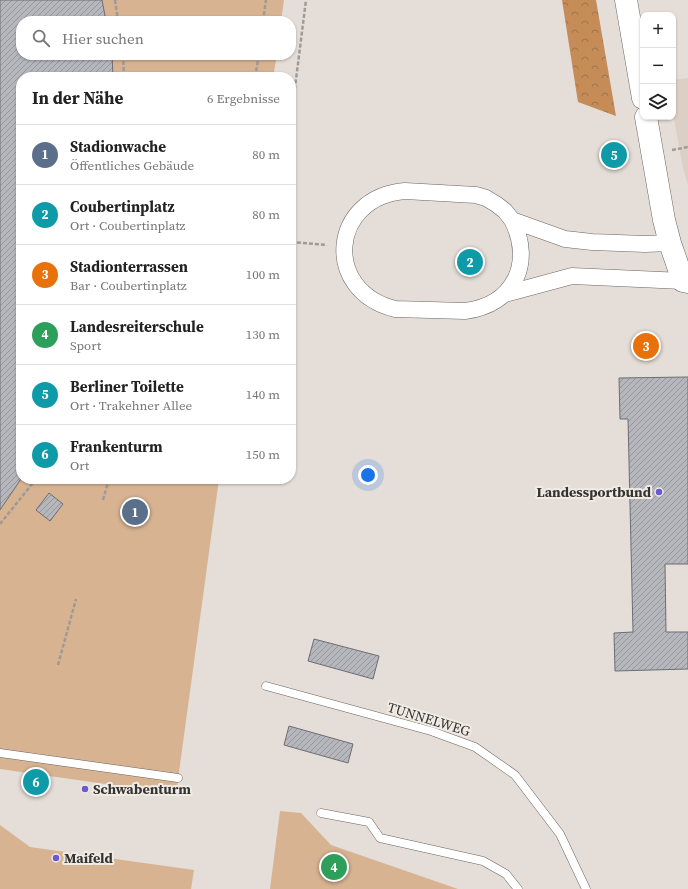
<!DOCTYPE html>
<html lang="de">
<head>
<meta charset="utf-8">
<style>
  body { margin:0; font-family:"Source Serif 4",serif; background:#f6f6f6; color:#222 }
  .controls { position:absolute; right:12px; top:12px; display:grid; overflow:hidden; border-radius:8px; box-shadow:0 1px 3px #0004 }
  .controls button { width:36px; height:36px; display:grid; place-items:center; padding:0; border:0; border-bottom:1px solid #e0e0e0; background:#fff; color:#222; font:20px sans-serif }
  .you { position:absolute; left:368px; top:475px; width:14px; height:14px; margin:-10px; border:3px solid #fff; border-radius:50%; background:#1a73e8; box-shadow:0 0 0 6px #1a73e833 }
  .badge { display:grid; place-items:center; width:26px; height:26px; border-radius:50%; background:#111827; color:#fff; font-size:13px; font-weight:700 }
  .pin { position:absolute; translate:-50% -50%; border:2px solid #fff; box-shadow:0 1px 4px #0006 }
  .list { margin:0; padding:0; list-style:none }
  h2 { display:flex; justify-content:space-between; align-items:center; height:52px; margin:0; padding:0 16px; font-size:17px }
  h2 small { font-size:13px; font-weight:400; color:#767676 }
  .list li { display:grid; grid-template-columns:26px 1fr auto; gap:12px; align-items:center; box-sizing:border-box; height:60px; padding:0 16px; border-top:1px solid #e0e0e0 }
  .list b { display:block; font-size:15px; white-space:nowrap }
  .list p { margin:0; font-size:13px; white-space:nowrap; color:#767676 }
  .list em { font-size:13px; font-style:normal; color:#767676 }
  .icon { flex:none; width:22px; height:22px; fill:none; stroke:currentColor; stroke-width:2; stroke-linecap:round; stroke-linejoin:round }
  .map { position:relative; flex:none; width:688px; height:889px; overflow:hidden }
  .search { position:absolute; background:#fff; box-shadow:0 1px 3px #0004; left:16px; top:16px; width:280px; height:44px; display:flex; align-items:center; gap:10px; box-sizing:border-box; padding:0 14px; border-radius:16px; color:#767676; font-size:15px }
  .panel { position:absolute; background:#fff; box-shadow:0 1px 3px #0004; left:16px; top:72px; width:280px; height:412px; border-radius:16px }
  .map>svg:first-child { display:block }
</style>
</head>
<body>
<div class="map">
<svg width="688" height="889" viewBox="0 0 688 889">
  <defs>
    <pattern id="forest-crowns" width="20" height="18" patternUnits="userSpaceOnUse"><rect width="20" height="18" fill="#c58c58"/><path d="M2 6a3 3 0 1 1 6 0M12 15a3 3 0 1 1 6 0" fill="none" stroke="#a17349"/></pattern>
    <pattern id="building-hatch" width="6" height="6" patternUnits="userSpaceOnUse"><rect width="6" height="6" fill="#b6b6bd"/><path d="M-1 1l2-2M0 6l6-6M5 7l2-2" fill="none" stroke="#95959a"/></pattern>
  </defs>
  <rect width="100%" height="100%" fill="#e4ddd8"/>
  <polygon fill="#dccfc5" points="688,78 688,185 683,168 673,113 673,80"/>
  <polygon fill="url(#forest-crowns)" points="562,0 596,0 616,116 578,102"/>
  <g fill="#d8b392">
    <polygon points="0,0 284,0 281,21 21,21 21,55 277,55 273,77 21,77 21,479 219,479 176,794 0,769"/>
    <polygon points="280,811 301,813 331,845 458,889 270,889"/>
    <polygon points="0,825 30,847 194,870 191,889 0,889"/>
  </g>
  <g fill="url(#building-hatch)" stroke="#6d6d74">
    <polygon points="0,0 102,0 106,21 21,21 21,55 112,55 113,77 21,77 21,479 0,510"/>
    <polygon points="688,377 688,564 665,564 666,632 688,632 688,669 615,671 614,633 633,632 628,419 620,419 619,378"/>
    <polygon points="49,493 63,504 50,521 36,510"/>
    <polygon points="314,639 379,656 373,679 308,661"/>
    <polygon points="289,726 353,744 348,763 284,745"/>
  </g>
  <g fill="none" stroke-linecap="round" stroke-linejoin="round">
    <defs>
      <g id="service">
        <polyline points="266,686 431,731 475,747 515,775 560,834 586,889"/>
        <polyline points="0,753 178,778"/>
        <polyline points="321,813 369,822 380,838 483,861 506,874 518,889"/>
      </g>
      <g id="minor">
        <path d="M512 220C534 263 514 305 465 311L395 309C322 291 330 197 405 191L476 195 486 198 496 204 505 211 512 220 565 239 592 242 645 244 670 243"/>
        <polyline points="505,294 572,276 683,281"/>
      </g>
      <g id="secondary">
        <polyline points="626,0 643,98"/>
        <polyline points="646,117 664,220 670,243 683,281 688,282"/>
      </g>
    </defs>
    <use href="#service" stroke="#6b6561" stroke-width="9"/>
    <use href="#minor" stroke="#6b6561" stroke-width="17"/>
    <use href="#secondary" stroke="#6b6561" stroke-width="23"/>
    <g stroke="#9f9a96" stroke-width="2.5" stroke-dasharray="4 2" stroke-linecap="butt">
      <polyline points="115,0 118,21"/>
      <polyline points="263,21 266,0"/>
      <polyline points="123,55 124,77"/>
      <polyline points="255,77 259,55"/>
      <polyline points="291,119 306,0"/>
      <polyline points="672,150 688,147"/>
      <polyline points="291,242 327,245"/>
      <polyline points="103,500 109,479"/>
      <polyline points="0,524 36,479"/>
      <polyline points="58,665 76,599"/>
    </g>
    <use href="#service" stroke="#fff" stroke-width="8"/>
    <use href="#minor" stroke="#fff" stroke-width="16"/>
    <use href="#secondary" stroke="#fff" stroke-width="22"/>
  </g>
  <g fill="#6959d3" stroke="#f1ebe5" stroke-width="1.5">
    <circle cx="659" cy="492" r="4"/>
    <circle cx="85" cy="789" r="4"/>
    <circle cx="56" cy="858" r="4"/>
  </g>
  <g text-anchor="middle" stroke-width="4" stroke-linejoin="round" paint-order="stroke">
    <g font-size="14" font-weight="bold" fill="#353331" stroke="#f1ebe5" text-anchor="start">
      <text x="651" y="497" text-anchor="end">Landessportbund</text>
      <text x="93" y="794">Schwabenturm</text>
      <text x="64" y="863">Maifeld</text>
    </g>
    <g font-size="14" fill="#353331" stroke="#f1ebe5">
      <text transform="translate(429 719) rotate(17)" y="5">TUNNELWEG</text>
    </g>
  </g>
</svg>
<div class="controls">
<button>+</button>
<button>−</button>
<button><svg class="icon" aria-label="layers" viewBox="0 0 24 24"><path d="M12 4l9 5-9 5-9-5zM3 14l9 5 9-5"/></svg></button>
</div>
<div class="you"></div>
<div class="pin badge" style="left:135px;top:512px;background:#5c6f8a">1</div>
<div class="pin badge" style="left:470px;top:262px;background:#0f9aa8">2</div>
<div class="pin badge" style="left:646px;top:346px;background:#e8710a">3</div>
<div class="pin badge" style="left:334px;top:867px;background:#2e9e5b">4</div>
<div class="pin badge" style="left:614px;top:155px;background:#0f9aa8">5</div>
<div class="pin badge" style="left:36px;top:782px;background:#0f9aa8">6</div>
<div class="search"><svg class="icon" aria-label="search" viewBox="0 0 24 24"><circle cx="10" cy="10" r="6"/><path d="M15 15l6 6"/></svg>Hier suchen</div>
<section class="panel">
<h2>In der Nähe<small>6 Ergebnisse</small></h2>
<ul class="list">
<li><span class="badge" style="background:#5c6f8a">1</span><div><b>Stadionwache</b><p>Öffentliches Gebäude</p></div><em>80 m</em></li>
<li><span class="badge" style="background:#0f9aa8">2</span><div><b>Coubertinplatz</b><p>Ort · Coubertinplatz</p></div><em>80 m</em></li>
<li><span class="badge" style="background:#e8710a">3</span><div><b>Stadionterrassen</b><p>Bar · Coubertinplatz</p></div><em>100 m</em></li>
<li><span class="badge" style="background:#2e9e5b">4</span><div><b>Landesreiterschule</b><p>Sport</p></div><em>130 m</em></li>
<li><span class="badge" style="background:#0f9aa8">5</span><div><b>Berliner Toilette</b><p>Ort · Trakehner Allee</p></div><em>140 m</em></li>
<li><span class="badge" style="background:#0f9aa8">6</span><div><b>Frankenturm</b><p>Ort</p></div><em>150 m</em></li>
</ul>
</section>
</div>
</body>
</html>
